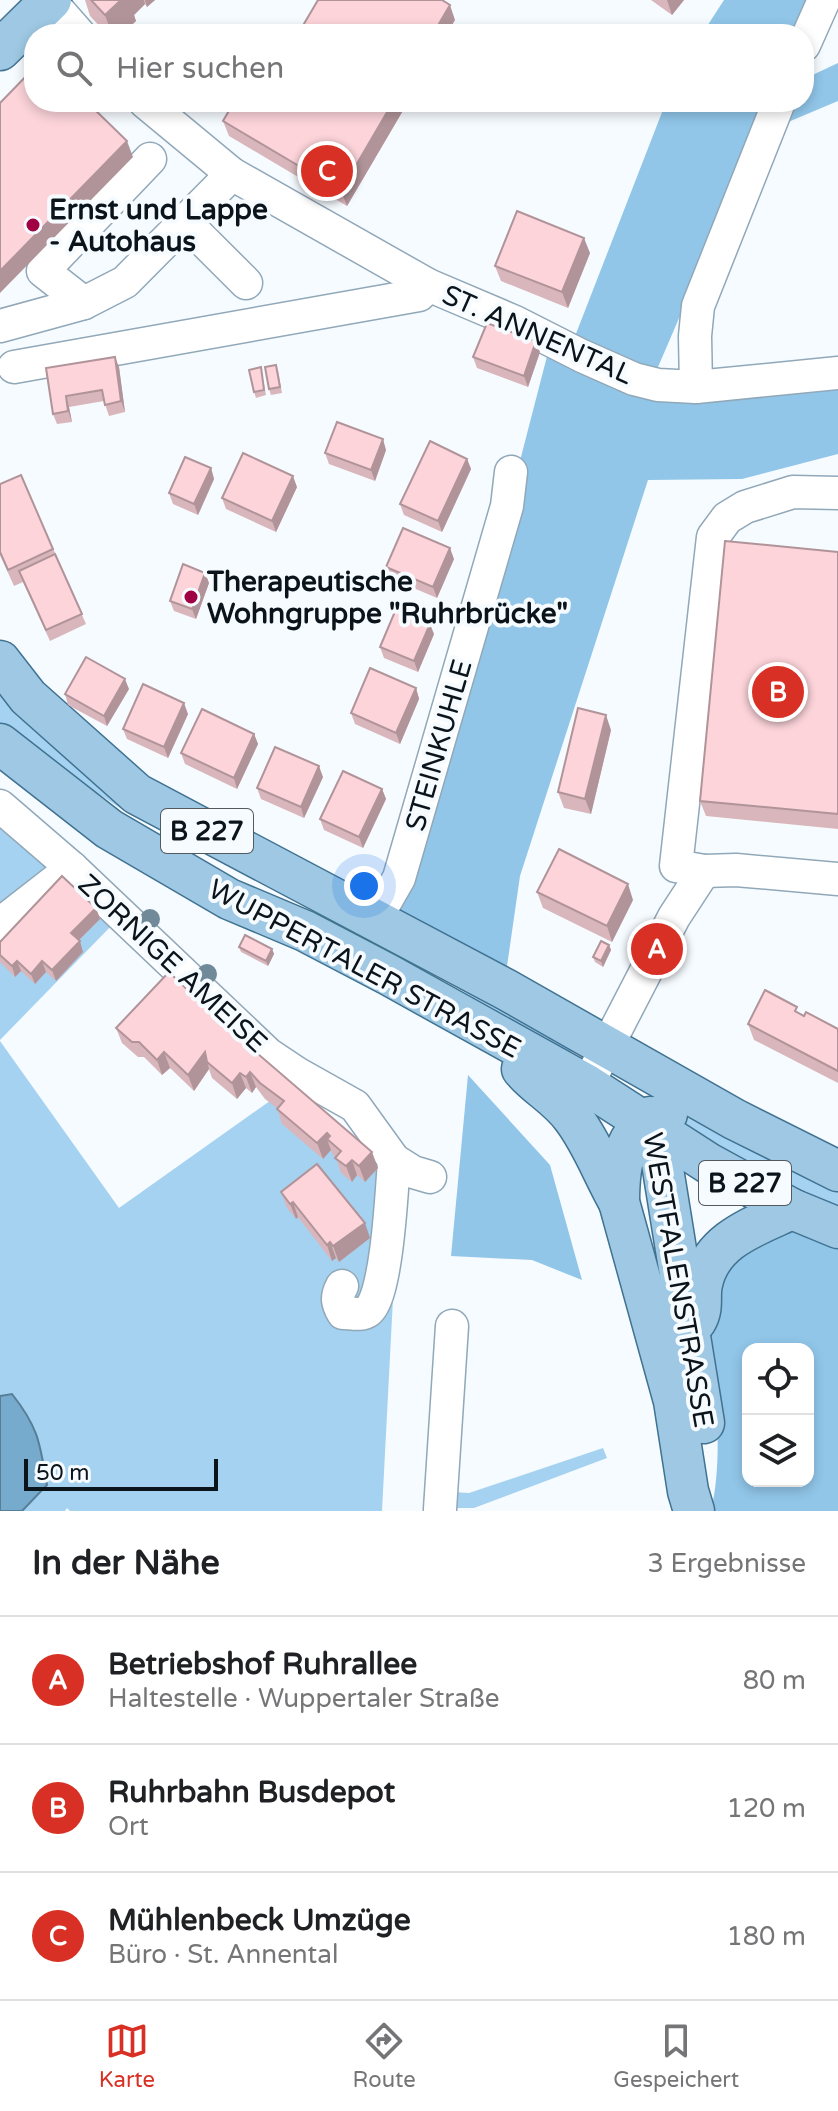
<!DOCTYPE html>
<html lang="de">
<head>
<meta charset="utf-8">
<style>
  body { margin:0; font-family:"Varela Round",sans-serif; background:#f6f6f6; color:#202124 }
  .controls { position:absolute; right:24px; bottom:24px; display:grid; overflow:hidden; border-radius:16px; box-shadow:0 4px 12px #0003 }
  .controls button { width:72px; height:72px; display:grid; place-items:center; padding:0; border:0; border-bottom:2px solid #e0e0e0; background:#fff; color:#202124; font:40px sans-serif }
  .scale { position:absolute; left:24px; bottom:20px; width:194px; box-sizing:border-box; padding-left:8px; border:4px solid #0b141a; border-top:0; font-size:22px; line-height:28px; white-space:nowrap; color:#0b141a; -webkit-text-stroke:6px #f6fbff; paint-order:stroke }
  .you { position:absolute; left:364px; top:886px; width:28px; height:28px; margin:-20px; border:6px solid #fff; border-radius:50%; background:#1a73e8; box-shadow:0 0 0 12px #1a73e833 }
  .badge { display:grid; place-items:center; width:52px; height:52px; border-radius:50%; background:#d93025; color:#fff; font-size:26px; font-weight:700 }
  .pin { position:absolute; translate:-50% -50%; border:4px solid #fff; box-shadow:0 2px 8px #0006 }
  .list { margin:0; padding:0; list-style:none }
  h2 { display:flex; justify-content:space-between; align-items:center; height:104px; margin:0; padding:0 32px; font-size:34px }
  h2 small { font-size:26px; font-weight:400; color:#757577 }
  .list li { display:grid; grid-template-columns:52px 1fr auto; gap:24px; align-items:center; box-sizing:border-box; height:128px; padding:0 32px; border-top:2px solid #e0e0e0 }
  .list b { display:block; font-size:30px; white-space:nowrap }
  .list p { margin:0; font-size:26px; white-space:nowrap; color:#757577 }
  .list em { font-size:26px; font-style:normal; color:#757577 }
  .icon { flex:none; width:44px; height:44px; fill:none; stroke:currentColor; stroke-width:2; stroke-linecap:round; stroke-linejoin:round }
  .map { position:relative; flex:none; width:838px; height:1511px; overflow:hidden }
  .search { position:absolute; background:#fff; box-shadow:0 4px 12px #0003; left:24px; right:24px; top:24px; height:88px; display:flex; align-items:center; gap:20px; box-sizing:border-box; padding:0 28px; border-radius:32px; color:#757577; font-size:30px }
  .sheet { height:488px; background:#fff }
  nav { display:flex; justify-content:space-around; align-items:center; box-sizing:border-box; height:112px; border-top:2px solid #e0e0e0; background:#fff; font-size:22px; color:#757577 }
  nav a { display:grid; justify-items:center; gap:4px }
  nav .on { color:#d93025 }
  .map>svg:first-child { display:block }
</style>
</head>
<body>
<div class="map">
<svg width="838" height="1511" viewBox="0 0 838 1511">
  <rect width="100%" height="100%" fill="#f6fbff"/>
  <g fill="#a5d2f1">
    <polygon points="0,693 591,1057 554,1047 445,980 129,814 4,731 0,727"/>
    <polygon points="0,822 114,923 0,1040"/>
    <polygon points="0,1041 119,1208 291,1086 399,1183 382,1511 70,1511 67,1508 65,1511 22,1511 47,1485 12,1394 0,1396"/>
    <polygon points="668,1117 705,1119 838,1173 838,1226"/>
    <polygon points="603,1448 607,1458 474,1508 439,1508 439,1491 469,1493"/>
  </g>
  <g fill="#91c6e9" fill-rule="evenodd">
    <polygon points="724,0 818,0 801,34 702,34"/>
    <polygon points="838,63 838,101 781,125 792,102 804,102 804,79"/>
    <polygon points="666,102 772,102 655,374 838,373 838,454 742,479 648,480 520,876 506,973 380,915 492,569 552,337 572,344"/>
    <polygon points="468,1075 550,1165 582,1280 532,1260 451,1256"/>
    <path d="M790 1211 838 1231V1511H711C727 1443 710 1353 704 1283ZM748 1349H808V1481H748Z"/>
  </g>
  <path fill="#77abcd" stroke="#577e97" stroke-width="2" d="M12 1394C39 1428 40 1444 47 1485L22 1511H0V1396Z"/>
  <g fill="none" stroke-linecap="round" stroke-linejoin="round">
    <defs>
      <g id="minor">
        <polyline points="50,1 79,34"/>
        <polyline points="804,45 824,0"/>
        <polyline points="145,102 232,174 428,285 515,322 582,356 634,379 658,385 696,387 838,373"/>
        <polyline points="185,222 246,283"/>
        <polyline points="84,303 43,271 150,159"/>
        <polyline points="0,326 84,303 125,282 232,174"/>
        <polyline points="14,367 419,295 428,285"/>
        <polyline points="696,387 695,336 698,306 779,102"/>
        <polyline points="838,493 793,492 745,507 727,518 713,537 676,866 704,871 736,870 838,879"/>
        <polyline points="0,806 72,868 268,1054 298,1074 355,1106 394,1160 413,1172 430,1177"/>
        <polyline points="375,920 399,878 507,506 511,472"/>
        <polyline points="0,924 72,868"/>
        <polyline points="596,1068 674,917 704,871"/>
        <path d="M342 1286C336 1297 337 1303 343 1313 351 1313 361 1316 368 1311 387 1297 392 1187 394 1160"/>
        <polyline points="440,1509 452,1326"/>
      </g>
      <g id="major">
        <polyline points="0,50 51,0"/>
        <polyline points="0,661 28,697 137,794 505,989 734,1119 838,1171"/>
        <polyline points="0,744 109,829 229,899 305,931 389,975 587,1085 708,1163 792,1209 838,1228"/>
        <path d="M522 1069C538 1088 558 1097 573 1118 592 1143 603 1174 619 1202"/>
        <path d="M667 1114C624 1124 619 1163 619 1202L674 1401 688 1491 694 1511"/>
        <polyline points="650,1117 656,1131 663,1169 704,1423"/>
        <path d="M696 1321C704 1308 699 1297 702 1284 711 1239 756 1226 792 1209"/>
      </g>
    </defs>
    <use href="#minor" stroke="#91a8b9" stroke-width="35"/>
    <use href="#major" stroke="#407291" stroke-width="43"/>
    <use href="#minor" stroke="#fff" stroke-width="32"/>
    <use href="#major" stroke="#9ec8e3" stroke-width="40"/>
  </g>
  <g fill="#708a99">
    <circle cx="150" cy="919" r="10"/>
    <circle cx="207" cy="974" r="10"/>
  </g>
  <g fill="#d9b6bb">
    <polygon points="85,0 155,0 147,7 145,4 134,15 136,21 122,34 107,34 90,16"/>
    <polygon points="651,0 684,0 672,15"/>
    <polygon points="234,102 408,102 347,206 229,136 223,121"/>
    <polygon points="590,253 568,308 501,281 495,266"/>
    <polygon points="540,352 528,387 477,368 473,357"/>
    <polygon points="119,367 125,412 109,416 104,401 69,407 72,422 57,424 53,414 46,368"/>
    <polygon points="261,367 266,395 256,398 254,392"/>
    <polygon points="278,370 282,393 271,395 269,389"/>
    <polygon points="386,450 375,481 329,464 325,453"/>
    <polygon points="467,459 471,469 442,532 404,515 400,504"/>
    <polygon points="211,468 214,479 198,515 173,504 169,493"/>
    <polygon points="21,475 86,624 50,641 23,582 14,586 0,555 0,484"/>
    <polygon points="297,487 276,532 226,509 222,498"/>
    <polygon points="838,552 838,829 706,816 700,801"/>
    <polygon points="454,559 437,598 390,578 386,567"/>
    <polygon points="205,573 209,583 196,619 174,611 170,601"/>
    <polygon points="434,634 418,672 384,658 380,647"/>
    <polygon points="416,688 419,699 400,744 355,724 351,713"/>
    <polygon points="129,689 107,726 68,705 65,694"/>
    <polygon points="188,714 168,758 127,739 123,729"/>
    <polygon points="611,730 591,814 564,808 558,792"/>
    <polygon points="254,734 258,744 237,789 185,764 181,753"/>
    <polygon points="323,777 304,818 261,799 257,788"/>
    <polygon points="382,789 386,799 363,848 324,830 320,819"/>
    <polygon points="537,892 633,900 612,942 543,908"/>
    <polygon points="96,908 100,919 79,940 83,952 56,981 46,972 35,984 21,971 15,977 0,962 0,942"/>
    <polygon points="609,945 611,950 603,967 595,962 593,957"/>
    <polygon points="239,947 272,949 274,954 268,966 241,952"/>
    <polygon points="799,1013 838,1029 838,1083 754,1040 748,1024"/>
    <polygon points="222,1023 378,1168 365,1182 357,1175 352,1182 341,1173 336,1158 333,1155 331,1150 323,1159 282,1124 277,1108 265,1099 256,1087 252,1093 246,1088 237,1099 212,1078 209,1069 194,1091 170,1068 162,1075 144,1057 138,1057 122,1043 116,1028"/>
    <polygon points="281,1192 370,1238 339,1262 336,1258 332,1261 298,1217 296,1219 287,1208"/>
  </g>
  <g fill="#b09499">
    <polygon points="121,0 144,0 145,4 134,15 136,21 122,34 112,34 105,15"/>
    <polygon points="145,0 155,0 147,7"/>
    <polygon points="667,0 684,0 672,15"/>
    <polygon points="450,5 455,20 447,34 433,34"/>
    <polygon points="393,102 408,102 347,206 341,191"/>
    <polygon points="127,141 133,157 0,293 0,271"/>
    <polygon points="584,238 590,253 568,308 562,292"/>
    <polygon points="536,341 540,352 528,387 524,376"/>
    <polygon points="115,357 119,367 125,412 121,401"/>
    <polygon points="66,396 69,407 72,422 68,411"/>
    <polygon points="383,439 386,450 375,481 371,470"/>
    <polygon points="467,459 471,469 442,532 438,521"/>
    <polygon points="211,468 214,479 198,515 194,504"/>
    <polygon points="293,476 297,487 276,532 272,521"/>
    <polygon points="450,548 454,559 437,598 433,587"/>
    <polygon points="205,573 209,583 196,619 192,609"/>
    <polygon points="430,624 434,634 418,672 414,661"/>
    <polygon points="125,679 129,689 107,726 104,716"/>
    <polygon points="416,688 419,699 400,744 396,733"/>
    <polygon points="184,703 188,714 168,758 164,747"/>
    <polygon points="606,715 611,730 591,814 585,799"/>
    <polygon points="254,734 258,744 237,789 234,778"/>
    <polygon points="319,766 323,777 304,818 301,807"/>
    <polygon points="382,789 386,799 363,848 359,837"/>
    <polygon points="628,884 633,900 612,942 607,926"/>
    <polygon points="96,908 100,919 75,944 71,933"/>
    <polygon points="80,941 83,952 56,981 52,970"/>
    <polygon points="609,945 611,950 603,967 601,961"/>
    <polygon points="272,949 274,954 268,966 266,961"/>
    <polygon points="17,961 21,971 15,977 12,966"/>
    <polygon points="42,961 46,972 35,984 31,974"/>
    <polygon points="164,1052 170,1068 162,1075 157,1060"/>
    <polygon points="205,1052 209,1069 194,1091 188,1075"/>
    <polygon points="250,1072 256,1087 252,1093 246,1077"/>
    <polygon points="240,1073 246,1088 237,1099 232,1083"/>
    <polygon points="327,1133 330,1142 327,1139 331,1150 323,1159 317,1143"/>
    <polygon points="372,1152 378,1168 365,1182 359,1166"/>
    <polygon points="352,1160 357,1175 352,1182 346,1166"/>
    <polygon points="293,1202 298,1217 296,1219 290,1204"/>
    <polygon points="365,1223 370,1238 339,1262 333,1246"/>
    <polygon points="330,1242 336,1258 332,1261 327,1245"/>
  </g>
  <g fill="#fcd4da" stroke="#b09499" stroke-width="2">
    <polygon points="91,0 121,0 105,15"/>
    <polygon points="318,0 442,0 450,5 433,34 298,34"/>
    <polygon points="34,68 34,102 87,102 127,141 0,271 0,103"/>
    <polygon points="234,102 393,102 341,191 223,121"/>
    <polygon points="517,211 584,238 562,292 495,266"/>
    <polygon points="487,323 536,341 524,376 473,357"/>
    <polygon points="115,357 121,401 105,405 102,390 66,396 68,411 53,414 46,368"/>
    <polygon points="276,365 280,387 269,389 265,367"/>
    <polygon points="261,367 264,390 254,392 249,370"/>
    <polygon points="337,422 383,439 371,470 325,453"/>
    <polygon points="430,441 467,459 438,521 400,504"/>
    <polygon points="243,453 293,476 272,521 222,498"/>
    <polygon points="185,457 211,468 194,504 169,493"/>
    <polygon points="21,475 53,549 8,570 0,552 0,484"/>
    <polygon points="403,528 450,548 433,587 386,567"/>
    <polygon points="725,541 838,552 838,814 700,801"/>
    <polygon points="55,554 82,614 46,630 19,571"/>
    <polygon points="183,564 205,573 192,609 170,601"/>
    <polygon points="396,609 430,624 414,661 380,647"/>
    <polygon points="86,657 125,679 104,716 65,694"/>
    <polygon points="370,668 416,688 396,733 351,713"/>
    <polygon points="143,684 184,703 164,747 123,729"/>
    <polygon points="578,708 606,715 585,799 558,792"/>
    <polygon points="202,709 254,734 234,778 181,753"/>
    <polygon points="275,747 319,766 301,807 257,788"/>
    <polygon points="343,771 382,789 359,837 320,819"/>
    <polygon points="559,849 628,884 607,926 537,892"/>
    <polygon points="62,876 96,908 71,933 80,941 52,970 42,961 31,974 17,961 12,966 0,955 0,942"/>
    <polygon points="245,935 272,949 266,961 239,947"/>
    <polygon points="601,941 609,945 601,961 593,957"/>
    <polygon points="169,972 222,1023 372,1152 359,1166 352,1160 346,1166 335,1158 341,1151 327,1139 330,1136 327,1133 317,1143 277,1109 284,1101 260,1083 250,1072 246,1077 240,1073 232,1083 207,1062 205,1052 188,1075 164,1052 157,1060 139,1042 132,1042 116,1028"/>
    <polygon points="765,990 797,1007 795,1011 804,1016 806,1012 838,1029 838,1071 748,1024"/>
    <polygon points="317,1164 365,1223 333,1246 330,1242 327,1245 293,1202 290,1204 281,1192"/>
  </g>
  <g fill="#9f0142" stroke="#f6fbff" stroke-width="3">
    <circle cx="33" cy="225" r="8"/>
    <circle cx="191" cy="597" r="8"/>
  </g>
  <g text-anchor="middle" stroke-width="8" stroke-linejoin="round" paint-order="stroke">
    <g fill="#f6fbff" stroke="#52595f" stroke-width="2">
      <rect x="161" y="809" width="92" height="44" rx="6"/>
      <rect x="699" y="1161" width="92" height="44" rx="6"/>
    </g>
    <g font-size="26" font-weight="bold" fill="#0b141a">
      <text x="207" y="840">B 227</text>
      <text x="745" y="1192">B 227</text>
    </g>
    <g font-size="28" font-weight="bold" fill="#0b141a" stroke="#f6fbff" text-anchor="start">
      <text x="49" y="219">Ernst und Lappe<tspan x="49" dy="32">- Autohaus</tspan></text>
      <text x="207" y="591">Therapeutische<tspan x="207" dy="32">Wohngruppe "Ruhrbrücke"</tspan></text>
    </g>
    <g font-size="28" fill="#0b141a" stroke="#f6fbff">
      <text transform="translate(538 334) rotate(24)" y="10">ST. ANNENTAL</text>
      <text transform="translate(438 745) rotate(-74)" y="10">STEINKUHLE</text>
      <text transform="translate(173 963) rotate(43)" y="10">ZORNIGE AMEISE</text>
      <text transform="translate(365 968) rotate(28)" y="10">WUPPERTALER STRASSE</text>
      <text transform="translate(679 1280) rotate(80)" y="10">WESTFALENSTRASSE</text>
    </g>
  </g>
</svg>
<div class="controls">
<button><svg class="icon" aria-label="locate" viewBox="0 0 24 24"><circle cx="12" cy="12" r="6"/><path d="M12 2v4M12 18v4M2 12h4M18 12h4"/></svg></button>
<button><svg class="icon" aria-label="layers" viewBox="0 0 24 24"><path d="M12 4l9 5-9 5-9-5zM3 14l9 5 9-5"/></svg></button>
</div>
<div class="scale">50 m</div>
<div class="you"></div>
<div class="pin badge" style="left:657px;top:949px">A</div>
<div class="pin badge" style="left:778px;top:692px">B</div>
<div class="pin badge" style="left:327px;top:171px">C</div>
<div class="search"><svg class="icon" aria-label="search" viewBox="0 0 24 24"><circle cx="10" cy="10" r="6"/><path d="M15 15l6 6"/></svg>Hier suchen</div>
</div>
<section class="sheet">
<h2>In der Nähe<small>3 Ergebnisse</small></h2>
<ul class="list">
<li><span class="badge">A</span><div><b>Betriebshof Ruhrallee</b><p>Haltestelle · Wuppertaler Straße</p></div><em>80 m</em></li>
<li><span class="badge">B</span><div><b>Ruhrbahn Busdepot</b><p>Ort</p></div><em>120 m</em></li>
<li><span class="badge">C</span><div><b>Mühlenbeck Umzüge</b><p>Büro · St. Annental</p></div><em>180 m</em></li>
</ul>
</section>
<nav>
<a class="on"><svg class="icon" aria-label="map" viewBox="0 0 24 24"><path d="M3 6l6-2 6 2 6-2v14l-6 2-6-2-6 2zM9 4v14M15 6v14"/></svg>Karte</a>
<a><svg class="icon" aria-label="directions" viewBox="0 0 24 24"><path d="M12 3l9 9-9 9-9-9zM9 14v-3h6M13 9l2 2-2 2"/></svg>Route</a>
<a><svg class="icon" aria-label="saved" viewBox="0 0 24 24"><path d="M7 4h10v16l-5-4-5 4z"/></svg>Gespeichert</a>
</nav>
</body>
</html>
